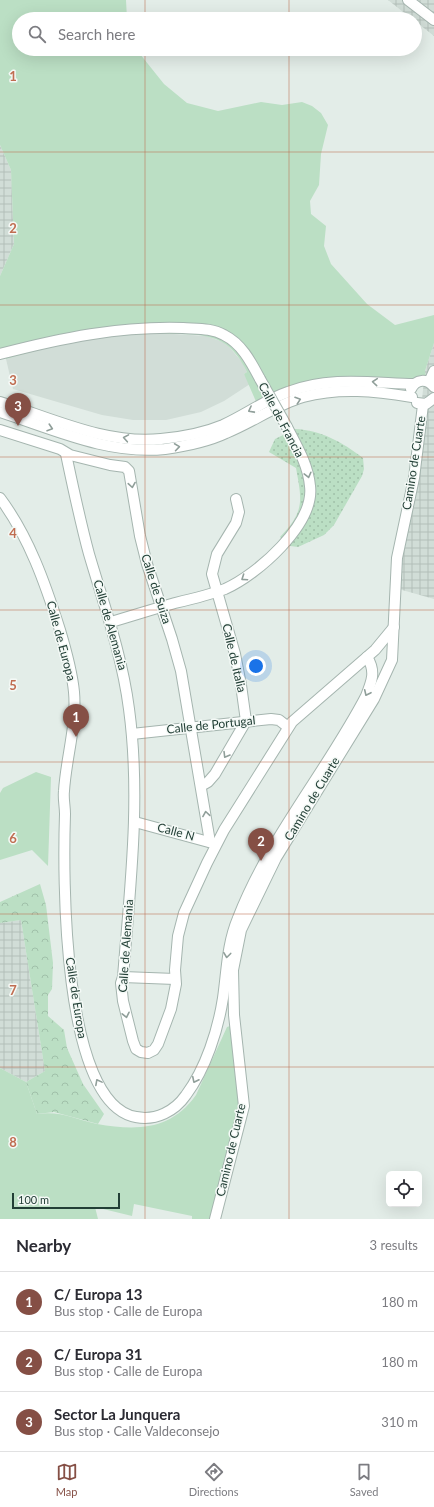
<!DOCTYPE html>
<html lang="en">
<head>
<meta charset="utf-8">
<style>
  body { margin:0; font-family:Lato,sans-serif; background:#f2f2f3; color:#2b2b33 }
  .controls { position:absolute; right:12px; bottom:12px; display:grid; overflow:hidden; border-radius:6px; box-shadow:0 4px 16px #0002 }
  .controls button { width:36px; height:36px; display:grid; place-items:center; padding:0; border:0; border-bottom:1px solid #e1e1e2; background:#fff; color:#2b2b33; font:20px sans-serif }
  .scale { position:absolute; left:12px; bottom:10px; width:108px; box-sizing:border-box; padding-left:4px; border:2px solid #223f36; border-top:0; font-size:11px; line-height:14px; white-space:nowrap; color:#223f36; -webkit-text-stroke:3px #f4f9f6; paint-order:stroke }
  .you { position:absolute; left:256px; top:666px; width:14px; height:14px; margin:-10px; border:3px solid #fff; border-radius:50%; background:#1a73e8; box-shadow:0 0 0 6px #1a73e833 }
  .badge { display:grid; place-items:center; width:26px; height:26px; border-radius:50%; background:#854f45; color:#fff; font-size:13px; font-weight:700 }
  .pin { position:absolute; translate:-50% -33px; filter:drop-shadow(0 1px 2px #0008) }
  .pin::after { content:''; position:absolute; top:21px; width:14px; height:12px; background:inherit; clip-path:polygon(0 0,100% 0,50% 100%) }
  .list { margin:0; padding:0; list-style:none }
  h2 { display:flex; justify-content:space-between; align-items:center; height:52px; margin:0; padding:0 16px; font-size:17px }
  h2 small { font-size:13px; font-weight:400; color:#7c7c81 }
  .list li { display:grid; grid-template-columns:26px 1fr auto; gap:12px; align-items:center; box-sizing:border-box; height:60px; padding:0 16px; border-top:1px solid #e1e1e2 }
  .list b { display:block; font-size:15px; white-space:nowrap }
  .list p { margin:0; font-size:13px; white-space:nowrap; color:#7c7c81 }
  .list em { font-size:13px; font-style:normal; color:#7c7c81 }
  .icon { flex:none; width:22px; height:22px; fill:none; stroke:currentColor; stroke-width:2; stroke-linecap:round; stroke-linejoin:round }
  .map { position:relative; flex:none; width:434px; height:1219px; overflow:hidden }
  .search { position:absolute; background:#fff; box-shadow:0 4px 16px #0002; left:12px; right:12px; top:12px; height:44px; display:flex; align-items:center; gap:10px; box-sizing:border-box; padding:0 14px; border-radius:22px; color:#7c7c81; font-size:15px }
  .sheet { height:232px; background:#fff }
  nav { display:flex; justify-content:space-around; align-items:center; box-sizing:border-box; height:56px; border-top:1px solid #e1e1e2; background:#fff; font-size:11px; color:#7c7c81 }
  nav a { display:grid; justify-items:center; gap:2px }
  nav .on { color:#854f45 }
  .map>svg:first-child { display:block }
</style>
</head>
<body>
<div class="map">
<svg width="434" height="1219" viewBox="0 0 434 1219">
  <defs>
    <pattern id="industrial-grid" width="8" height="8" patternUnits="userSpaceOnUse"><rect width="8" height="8" fill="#d1ddd7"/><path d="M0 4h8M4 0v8" fill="none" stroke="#b3bfb9"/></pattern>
    <pattern id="forest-crowns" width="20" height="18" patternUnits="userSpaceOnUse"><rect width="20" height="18" fill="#bbdfc4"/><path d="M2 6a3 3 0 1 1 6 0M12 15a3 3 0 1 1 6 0" fill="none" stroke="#a0c0a9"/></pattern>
    <pattern id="park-dots" width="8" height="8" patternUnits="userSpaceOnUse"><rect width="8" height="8" fill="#bbdfc4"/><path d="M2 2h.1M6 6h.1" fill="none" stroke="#a0c0a9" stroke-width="1.8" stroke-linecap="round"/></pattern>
  </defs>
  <rect width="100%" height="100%" fill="#e3ede8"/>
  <polygon fill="#d1ddd7" points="158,333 206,336 223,342 230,348 242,362 247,372 244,374 250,384 224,401 201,412 166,420 133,420 102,415 13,389 6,359 56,345 109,336"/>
  <g fill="url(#industrial-grid)">
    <polygon points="388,0 434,0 434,36 415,21 415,19 412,19"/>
    <polygon points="0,145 11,170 14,244 0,276"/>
    <polygon points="434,343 434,599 395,588 420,418 425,371"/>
    <polygon points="21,920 45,1071 26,1082 0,1068 0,923"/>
  </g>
  <g fill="#bbdfc4">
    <path d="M0 0H126L127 19H19V49H136L164 84 187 103 218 111 261 102 282 105 302 102 312 106 321 113 328 125 321 154 319 185 310 201 311 214 326 226 324 246 331 264 367 304 395 325 434 315V343L425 371 426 380 258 406 244 374 247 372C241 360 234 349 222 342 207 334 190 334 174 334 116 332 62 343 6 359L4 353 0 354V276L14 244 11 170 0 145Z"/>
    <polygon points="36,772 51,777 48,866 32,850 0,860 0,793 3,788"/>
    <path d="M236 1024 244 1106 215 1219H192V1216L134 1204 132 1216 95 1207 98 1219H0V1068L26 1082 37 1114C62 1111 74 1119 97 1124 138 1131 171 1130 196 1095L227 1027Z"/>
  </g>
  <polygon fill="url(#forest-crowns)" points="40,884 46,905 53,963 52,989 48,995 48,1016 64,1030 67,1048 83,1084 104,1114 98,1124 54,1112 37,1114 26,1082 45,1071 21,920 0,923 0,902"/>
  <path fill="url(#park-dots)" d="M295 429C321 430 342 442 363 458L364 469 362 476 334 525 324 535 298 547 290 546 280 537C305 511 302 501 296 468L269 452 275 439Z"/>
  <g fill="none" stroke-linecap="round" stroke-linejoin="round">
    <defs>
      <g id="minor">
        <polyline points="408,0 434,20"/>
        <path d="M0 354C62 338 119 326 183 328 197 329 212 328 224 335 242 344 251 362 260 379"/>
        <polyline points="429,382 434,371"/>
        <path d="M411 389C416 379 427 378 434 387"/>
        <path d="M0 402C51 418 107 445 161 439 182 437 204 433 223 425 245 415 265 400 288 392 329 376 372 383 414 384"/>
        <polyline points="417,403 426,404 434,398"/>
        <path d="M0 412C53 429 108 455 165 449 186 446 207 442 226 433 253 422 276 405 303 397 340 387 375 391 412 397"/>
        <polyline points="0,430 60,449 70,455 110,465 125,467 129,471 140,536 147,564 172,639 181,671 210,842"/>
        <path d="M66 454C73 487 80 521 89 554 104 605 122 655 129 709 141 798 130 888 123 977L121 983 123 1001 133 1041 136 1049 141 1052 148 1053 154 1050 158 1044 171 1009 176 984 175 970 178 936 184 913 207 863 224 830 292 722 375 650 394 627"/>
        <path d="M0 498C29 537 45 583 60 630 66 650 72 671 74 692 77 725 66 758 64 791 63 798 65 806 65 814 63 872 61 1104 136 1117 156 1121 175 1111 186 1095 206 1068 218 1030 223 998 227 970 227 944 238 918 269 838 327 771 366 696 372 681 376 671 367 657"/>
        <path d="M111 622C132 616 153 609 175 603 192 599 209 595 225 589 257 575 315 524 310 486 308 464 296 445 287 427"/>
        <polyline points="132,734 271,719 279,720 288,727"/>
        <polyline points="201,786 208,782 215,774 246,721 241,685 235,654 212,574 217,554 236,523 239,512 236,499"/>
        <polyline points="135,822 216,844"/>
        <polyline points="123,977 175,979"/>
        <polyline points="215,1219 244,1106 234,1015 233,970 241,930 276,858 374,699 392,660 397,558 414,478 423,405"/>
      </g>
    </defs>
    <use href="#minor" stroke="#a5b5af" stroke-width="12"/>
    <use href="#minor" stroke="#fff" stroke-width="10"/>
    <defs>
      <polyline id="minor-bridge" points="260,379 287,427"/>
    </defs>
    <use href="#minor-bridge" stroke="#a5b5af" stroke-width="12" stroke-linecap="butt"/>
    <use href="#minor-bridge" stroke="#fff" stroke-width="10"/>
  </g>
  <defs><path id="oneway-chevron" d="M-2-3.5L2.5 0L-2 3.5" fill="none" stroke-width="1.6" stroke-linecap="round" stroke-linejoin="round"/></defs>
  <g stroke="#909f9a">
    <use href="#oneway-chevron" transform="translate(375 382) rotate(-175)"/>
    <use href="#oneway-chevron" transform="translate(298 400) rotate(-19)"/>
    <use href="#oneway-chevron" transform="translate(251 410) rotate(152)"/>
    <use href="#oneway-chevron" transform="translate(50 428) rotate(18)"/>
    <use href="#oneway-chevron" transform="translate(126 438) rotate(-170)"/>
    <use href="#oneway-chevron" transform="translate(177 447) rotate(-8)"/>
    <use href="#oneway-chevron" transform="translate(308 475) rotate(76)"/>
    <use href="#oneway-chevron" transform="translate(132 485) rotate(81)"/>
    <use href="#oneway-chevron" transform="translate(244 578) rotate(146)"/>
    <use href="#oneway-chevron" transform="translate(367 693) rotate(115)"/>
    <use href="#oneway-chevron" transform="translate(226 755) rotate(121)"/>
    <use href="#oneway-chevron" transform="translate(206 814) rotate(-99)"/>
    <use href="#oneway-chevron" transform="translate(227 955) rotate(97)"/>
    <use href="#oneway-chevron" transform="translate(126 1015) rotate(78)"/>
    <use href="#oneway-chevron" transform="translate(195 1080) rotate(116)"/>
    <use href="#oneway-chevron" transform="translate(98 1082) rotate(-118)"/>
  </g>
  <path fill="none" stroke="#c06d51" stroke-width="1" stroke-opacity="0.55" d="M145 0V19M289 0V19M145 49V1219M289 49V1219M0 152H434M0 305H434M0 457H434M0 610H434M0 762H434M0 914H434M0 1067H434"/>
  <g text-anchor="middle" stroke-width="3" stroke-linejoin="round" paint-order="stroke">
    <g font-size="12" fill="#223f36" stroke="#f4f9f6">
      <text transform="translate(281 420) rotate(62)" y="4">Calle de Francia</text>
      <text transform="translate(414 463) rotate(-81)" y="4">Camino de Cuarte</text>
      <text transform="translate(156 589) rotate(72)" y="4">Calle de Suiza</text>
      <text transform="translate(110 625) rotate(74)" y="4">Calle de Alemania</text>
      <text transform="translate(61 641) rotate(75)" y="4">Calle de Europa</text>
      <text transform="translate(234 658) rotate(77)" y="4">Calle de Italia</text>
      <text transform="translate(211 725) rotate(-6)" y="4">Calle de Portugal</text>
      <text transform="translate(312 799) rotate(-59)" y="4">Camino de Cuarte</text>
      <text transform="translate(176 832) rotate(15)" y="4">Calle N</text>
      <text transform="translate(126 946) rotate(-86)" y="4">Calle de Alemania</text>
      <text transform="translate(76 998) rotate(81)" y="4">Calle de Europa</text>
      <text transform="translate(231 1150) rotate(-77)" y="4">Camino de Cuarte</text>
    </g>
  </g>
  <g font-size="13" text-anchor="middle" font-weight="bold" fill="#c06d51" stroke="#f4f9f6" stroke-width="3" stroke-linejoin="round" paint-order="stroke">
    <text x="13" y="81">1</text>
    <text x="13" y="233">2</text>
    <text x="13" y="385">3</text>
    <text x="13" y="538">4</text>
    <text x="13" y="690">5</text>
    <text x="13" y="843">6</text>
    <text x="13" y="995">7</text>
    <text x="13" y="1147">8</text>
  </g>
</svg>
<div class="controls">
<button><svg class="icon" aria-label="locate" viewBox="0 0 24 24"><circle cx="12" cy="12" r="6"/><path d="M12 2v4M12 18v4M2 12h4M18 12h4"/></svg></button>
</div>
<div class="scale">100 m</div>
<div class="you"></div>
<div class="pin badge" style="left:76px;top:737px">1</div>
<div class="pin badge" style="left:261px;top:861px">2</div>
<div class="pin badge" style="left:18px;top:426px">3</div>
<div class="search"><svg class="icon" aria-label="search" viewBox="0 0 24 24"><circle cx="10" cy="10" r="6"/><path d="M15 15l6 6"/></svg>Search here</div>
</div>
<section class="sheet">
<h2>Nearby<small>3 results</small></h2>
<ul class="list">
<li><span class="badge">1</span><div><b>C/ Europa 13</b><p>Bus stop · Calle de Europa</p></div><em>180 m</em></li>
<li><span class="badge">2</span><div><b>C/ Europa 31</b><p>Bus stop · Calle de Europa</p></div><em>180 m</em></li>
<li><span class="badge">3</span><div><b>Sector La Junquera</b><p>Bus stop · Calle Valdeconsejo</p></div><em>310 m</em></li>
</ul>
</section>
<nav>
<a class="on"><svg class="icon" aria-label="map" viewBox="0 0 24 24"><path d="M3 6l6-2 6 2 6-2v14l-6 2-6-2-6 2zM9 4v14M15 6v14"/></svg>Map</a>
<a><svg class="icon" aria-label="directions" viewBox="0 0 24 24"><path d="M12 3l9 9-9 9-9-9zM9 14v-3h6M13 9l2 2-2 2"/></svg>Directions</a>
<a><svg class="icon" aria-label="saved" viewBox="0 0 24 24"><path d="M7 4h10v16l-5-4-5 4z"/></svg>Saved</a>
</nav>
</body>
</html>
